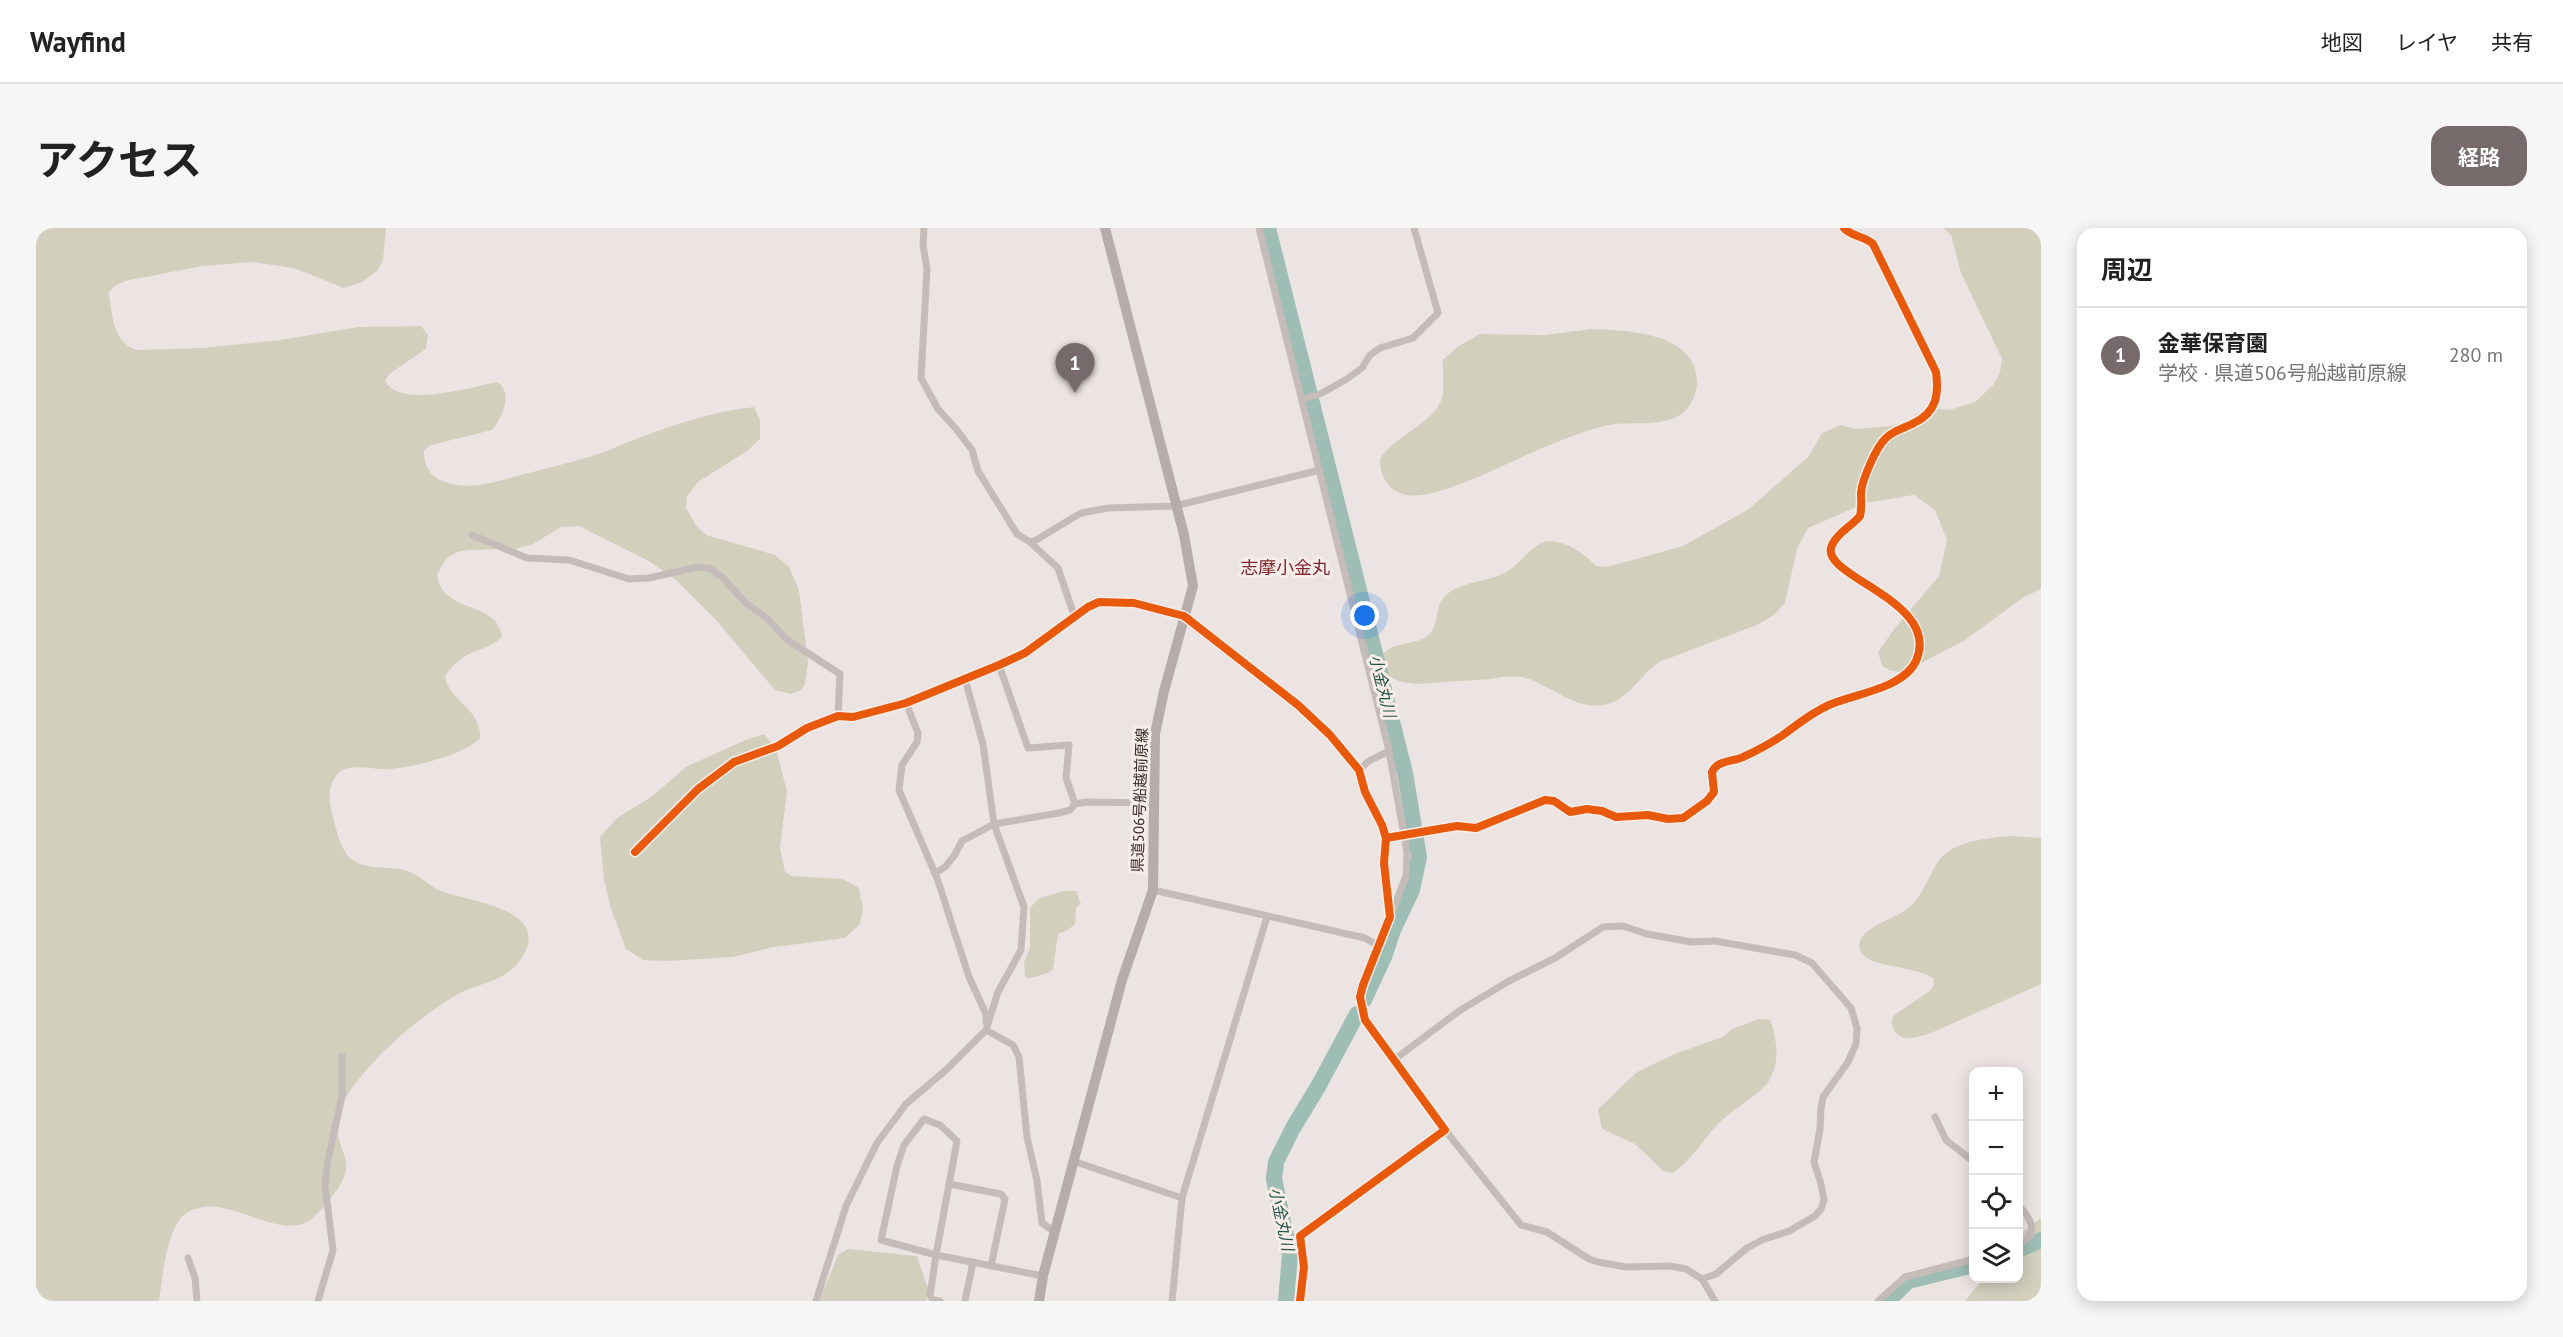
<!DOCTYPE html>
<html lang="ja">
<head>
<meta charset="utf-8">
<style>
  body { margin:0; font-family:"PT Sans","Noto Sans JP",sans-serif; background:#f6f6f6; color:#222 }
  .controls { position:absolute; right:18px; bottom:18px; display:grid; overflow:hidden; border-radius:12px; box-shadow:0 3px 15px #0003 }
  .controls button { width:54px; height:54px; display:grid; place-items:center; padding:0; border:0; border-bottom:2px solid #e0e0e0; background:#fff; color:#222; font:30px sans-serif }
  .you { position:absolute; left:1329px; top:388px; width:21px; height:21px; margin:-15px; border:4px solid #fff; border-radius:50%; background:#1a73e8; box-shadow:0 0 0 9px #1a73e833 }
  .badge { display:grid; place-items:center; width:39px; height:39px; border-radius:50%; background:#766a6a; color:#fff; font-size:20px; font-weight:700 }
  .pin { position:absolute; translate:-50% -50px; filter:drop-shadow(0 2px 3px #0008) }
  .pin::after { content:''; position:absolute; top:32px; width:21px; height:18px; background:inherit; clip-path:polygon(0 0,100% 0,50% 100%) }
  .list { margin:0; padding:0; list-style:none }
  h2 { display:flex; justify-content:space-between; align-items:center; height:78px; margin:0; padding:0 24px; font-size:26px }
  h2 small { font-size:20px; font-weight:400; color:#767676 }
  .list li { display:grid; grid-template-columns:39px 1fr auto; gap:18px; align-items:center; box-sizing:border-box; height:96px; padding:0 24px; border-top:2px solid #e0e0e0 }
  .list b { display:block; font-size:22px; white-space:nowrap }
  .list p { margin:0; font-size:20px; white-space:nowrap; color:#767676 }
  .list em { font-size:20px; font-style:normal; color:#767676 }
  .icon { flex:none; width:33px; height:33px; fill:none; stroke:currentColor; stroke-width:2; stroke-linecap:round; stroke-linejoin:round }
  .map { position:relative; flex:none; width:2005px; height:1073px; overflow:hidden; border-radius:18px }
  header { display:flex; align-items:center; gap:36px; box-sizing:border-box; height:84px; padding:0 30px; background:#fff; border-bottom:2px solid #e0e0e0 }
  header strong { font-size:28px }
  nav { display:flex; gap:33px; margin-inline-start:auto; font-size:21px }
  .intro { display:flex; align-items:center; justify-content:space-between; box-sizing:border-box; height:144px; padding:0 36px }
  h1 { margin:0; font-size:42px }
  .button { padding:15px 27px; border-radius:18px; background:#766a6a; color:#fff; font-size:21px; font-weight:700 }
  main { display:flex; gap:36px; padding:0 36px }
  aside { flex:1; background:#fff; border-radius:18px; box-shadow:0 3px 15px #0003 }
  .map>svg:first-child { display:block }
</style>
</head>
<body>
<header>
<strong>Wayfind</strong>
<nav><a>地図</a><a>レイヤ</a><a>共有</a></nav>
</header>
<div class="intro"><h1>アクセス</h1><a class="button">経路</a></div>
<main>
<div class="map">
<svg width="2005" height="1073" viewBox="0 0 2005 1073">
  <rect width="100%" height="100%" fill="#ece4e2"/>
  <g fill="#d2d0bd">
    <path d="M0 0H350L347 32 342 42 326 54 308 60 258 40 217 34 166 38 89 53 77 59 73 65C76 87 77 115 101 122L167 120 245 112 322 99 385 98 392 107 390 121 353 146 349 153C364 181 435 159 461 154 478 164 466 190 456 202L395 217 388 222C388 244 399 254 422 257 442 260 465 252 485 247 511 240 539 234 565 225 578 221 590 214 603 210 640 196 679 183 718 179L724 192V211L711 223 662 254 651 268 650 280 660 297 670 307 739 327 753 339 763 362 772 435 769 456 765 462 755 466 739 462 681 393 639 351 611 332 543 298 525 299 497 316 479 321 432 322 421 324 411 330 401 346C405 380 443 375 459 393 462 396 464 402 466 406 463 418 440 421 429 428 422 433 413 441 409 449 414 474 446 481 444 510 429 527 377 539 355 541 339 543 310 532 300 548 291 560 293 576 297 589 301 603 304 623 317 632 330 642 353 638 368 642 384 646 395 661 410 665 440 674 522 684 482 735 467 754 442 755 422 766 382 790 347 820 319 856 307 871 298 892 303 911 306 923 313 934 309 946 305 960 288 979 278 989 251 1015 201 974 167 979 158 981 149 984 144 991 129 1013 127 1047 123 1073H0Z"/>
    <path d="M1907 0H2005V361L1988 369 1929 412 1868 444 1856 443 1846 438 1842 424 1859 400 1903 348 1911 312 1899 282 1878 267 1829 275 1772 300 1761 321 1749 375 1738 387 1721 397 1623 434C1606 446 1595 467 1575 475 1541 487 1517 456 1486 449 1476 447 1464 450 1454 451 1429 453 1405 454 1381 456L1365 454 1348 446V425C1359 414 1377 417 1390 409 1404 400 1398 378 1409 368 1426 352 1452 355 1472 343 1485 335 1497 314 1513 313 1528 312 1551 327 1560 338L1571 339 1647 318 1713 281 1773 228 1786 205 1805 197 1820 201 1855 198 1873 193 1882 185 1901 181 1913 182 1939 174 1958 156 1964 144 1966 131 1925 45 1915 7Z"/>
    <path d="M1556 101C1593 103 1662 104 1661 156 1661 166 1653 182 1644 187 1623 200 1592 192 1568 198 1546 204 1525 212 1504 221 1475 233 1400 273 1371 267 1353 264 1344 249 1344 231 1357 208 1399 195 1406 170 1409 159 1406 143 1407 132L1421 119 1444 106 1509 107Z"/>
    <polygon points="728,506 740,521 751,563 744,620 749,644 756,648 806,651 823,660 827,681 824,696 809,710 738,719 697,729 631,733 607,732 590,721 575,681 568,652 564,609 581,590 615,569 650,539 707,513"/>
    <path d="M1975 608 2005 610V756C1977 769 1948 781 1920 794 1906 800 1888 810 1872 810 1860 810 1853 799 1857 788L1895 762 1898 756 1897 750C1880 738 1833 740 1825 724 1814 703 1855 692 1867 684 1890 670 1894 637 1910 625 1927 612 1954 610 1975 608Z"/>
    <polygon points="1027,663 1040,663 1045,676 1040,680 1039,696 1032,702 1022,706 1017,741 1012,745 992,751 989,748 988,734 994,719 994,680 1002,671"/>
    <path d="M1723 791 1734 792C1742 811 1745 843 1728 859 1714 873 1695 882 1681 897 1666 913 1656 932 1637 945L1627 943 1599 916 1566 901 1562 881 1601 844 1641 825 1687 809 1696 801Z"/>
    <polygon points="2005,990 2005,1073 1929,1073 1947,1051 1982,1050 1983,1007"/>
    <polygon points="812,1021 881,1028 892,1061 891,1073 783,1073 802,1027"/>
  </g>
  <g fill="none" stroke-linecap="round" stroke-linejoin="round">
    <g stroke="#9ebdb4" stroke-width="16">
      <polyline points="1232,0 1369,545 1383,629 1376,662 1357,702 1348,729 1328,772"/>
      <polyline points="1982,1022 2005,1012"/>
      <polyline points="1250,1073 1254,1027 1238,951 1240,934 1257,900 1283,857 1321,786"/>
      <polyline points="1852,1073 1872,1053 1938,1037"/>
    </g>
    <g stroke="#c5bcba" stroke-width="7">
      <polyline points="888,0 887,17 891,41 885,150 902,181 921,202 936,222 942,243 981,306 994,314 1022,340 1038,387"/>
      <polyline points="1223,0 1353,523 1333,533 1323,542"/>
      <polyline points="1267,171 1284,166 1311,151 1326,140 1334,127 1344,120 1377,110 1402,85 1378,0"/>
      <polyline points="436,307 491,330 533,332 593,351 613,350 661,339 673,340 685,348 710,375 732,391 750,411 804,446 802,488"/>
      <polyline points="994,314 1000,312 1045,285 1072,280 1139,278 1284,242"/>
      <polyline points="963,437 992,520 1033,517 1030,550 1039,576"/>
      <polyline points="870,475 882,505 881,514 866,537 863,562 901,650 933,749 950,786 950,794"/>
      <polyline points="1353,523 1371,624 1370,648 1354,689"/>
      <path d="M1350 610 1421 598 1440 600 1509 572 1518 573 1534 584 1551 581 1566 583 1580 589 1612 587 1632 591 1647 590 1671 573 1678 564 1676 544C1681 532 1697 534 1707 529 1720 523 1735 515 1747 507 1762 496 1775 485 1793 477 1817 466 1867 461 1880 433 1907 372 1780 348 1796 317 1802 304 1816 298 1824 288 1826 280 1825 273 1825 265 1826 252 1840 219 1850 210 1858 202 1869 200 1878 195 1901 184 1903 166 1900 144L1837 16C1828 8 1814 8 1808 0"/>
      <polyline points="599,624 662,561 698,534 742,518 771,500 802,488 817,489 870,475 963,437 989,425 1052,379 1063,374 1098,375 1148,388 1262,477 1294,507 1323,542 1329,564 1346,597 1350,610 1348,635 1354,689 1327,757 1324,769 1329,792 1409,902 1264,1008 1268,1039 1264,1073"/>
      <polyline points="899,645 909,639 918,628 926,613 958,596 1023,585 1034,582 1039,576 1050,574 1118,575"/>
      <polyline points="1117,662 1329,710 1343,718"/>
      <polyline points="950,802 977,817 983,829 991,909 1001,953 1006,995 1019,1004"/>
      <polyline points="1359,831 1423,783 1473,753 1519,730 1567,699 1587,698 1611,706 1656,714 1679,713 1759,727 1776,735 1815,780 1821,800 1820,816 1812,834 1787,869 1785,880 1784,901 1778,934 1785,956 1788,972 1785,981 1779,988 1753,1003 1726,1012 1711,1020 1680,1046 1666,1051"/>
      <polyline points="1899,889 1910,912 1938,934"/>
      <polygon points="888,891 904,897 921,913 900,1027 845,1012 861,938 868,917"/>
      <polyline points="1409,902 1485,997 1511,1004 1553,1031 1562,1034 1590,1039 1634,1038 1650,1041 1666,1051 1679,1073"/>
      <polyline points="1037,933 1146,970"/>
      <polyline points="913,956 965,966 969,971 955,1038"/>
      <path d="M1982 977C1995 990 2005 1008 1982 1016"/>
      <polyline points="152,1030 159,1050 161,1073"/>
      <polyline points="282,1073 297,1022 289,957 292,932 306,868 306,828"/>
      <polyline points="780,1073 810,978 841,915 870,876 911,841 950,802 962,764 985,722 988,679 958,596 947,516 929,451"/>
      <polyline points="904,1073 897,1072 894,1067 900,1027 1007,1048"/>
      <polyline points="929,1073 937,1034"/>
      <polyline points="1136,1073 1146,970 1231,689"/>
      <polyline points="1842,1073 1869,1049 1938,1031"/>
    </g>
    <polyline stroke="#b6acab" stroke-width="10" points="1003,1073 1007,1048 1086,752 1117,662 1119,506 1128,463 1157,358 1148,307 1069,0"/>
    <defs>
      <g id="cycleway">
        <path d="M1350 610 1421 598 1440 600 1509 572 1518 573 1534 584 1551 581 1566 583 1580 589 1612 587 1632 591 1647 590 1671 573 1678 564 1676 544C1681 532 1697 534 1707 529 1720 523 1735 515 1747 507 1762 496 1775 485 1793 477 1817 466 1867 461 1880 433 1907 372 1780 348 1796 317 1802 304 1816 298 1824 288 1826 280 1825 273 1825 265 1826 252 1840 219 1850 210 1858 202 1869 200 1878 195 1901 184 1903 166 1900 144L1837 16C1828 8 1814 8 1808 0"/>
        <polyline points="599,624 662,561 698,534 742,518 771,500 802,488 817,489 870,475 963,437 989,425 1052,379 1063,374 1098,375 1148,388 1262,477 1294,507 1323,542 1329,564 1346,597 1350,610 1348,635 1354,689 1327,757 1324,769 1329,792 1409,902 1264,1008 1268,1039 1264,1073"/>
      </g>
    </defs>
    <use href="#cycleway" stroke="#f8ede9" stroke-width="11"/>
    <use href="#cycleway" stroke="#e8590c" stroke-width="8"/>
  </g>
  <g text-anchor="middle" stroke-width="6" stroke-linejoin="round" paint-order="stroke">
    <g font-size="15" fill="#362929" stroke="#f8ede9">
      <text transform="translate(1104 572) rotate(-88)" y="5">県道506号船越前原線</text>
    </g>
    <g font-size="16" font-style="italic" fill="#215549" stroke="#f8ede9">
      <text transform="translate(1347 458) rotate(76)" y="6">小金丸川</text>
      <text transform="translate(1246 991) rotate(78)" y="6">小金丸川</text>
    </g>
    <g font-size="18" fill="#80272c" stroke="#f8ede9">
      <text x="1249" y="346">志摩小金丸</text>
    </g>
  </g>
</svg>
<div class="controls">
<button>+</button>
<button>−</button>
<button><svg class="icon" aria-label="locate" viewBox="0 0 24 24"><circle cx="12" cy="12" r="6"/><path d="M12 2v4M12 18v4M2 12h4M18 12h4"/></svg></button>
<button><svg class="icon" aria-label="layers" viewBox="0 0 24 24"><path d="M12 4l9 5-9 5-9-5zM3 14l9 5 9-5"/></svg></button>
</div>
<div class="you"></div>
<div class="pin badge" style="left:1039px;top:165px">1</div>
</div>
<aside>
<h2>周辺<small></small></h2>
<ul class="list">
<li><span class="badge">1</span><div><b>金華保育園</b><p>学校 · 県道506号船越前原線</p></div><em>280 m</em></li>
</ul>
</aside>
</main>
</body>
</html>
